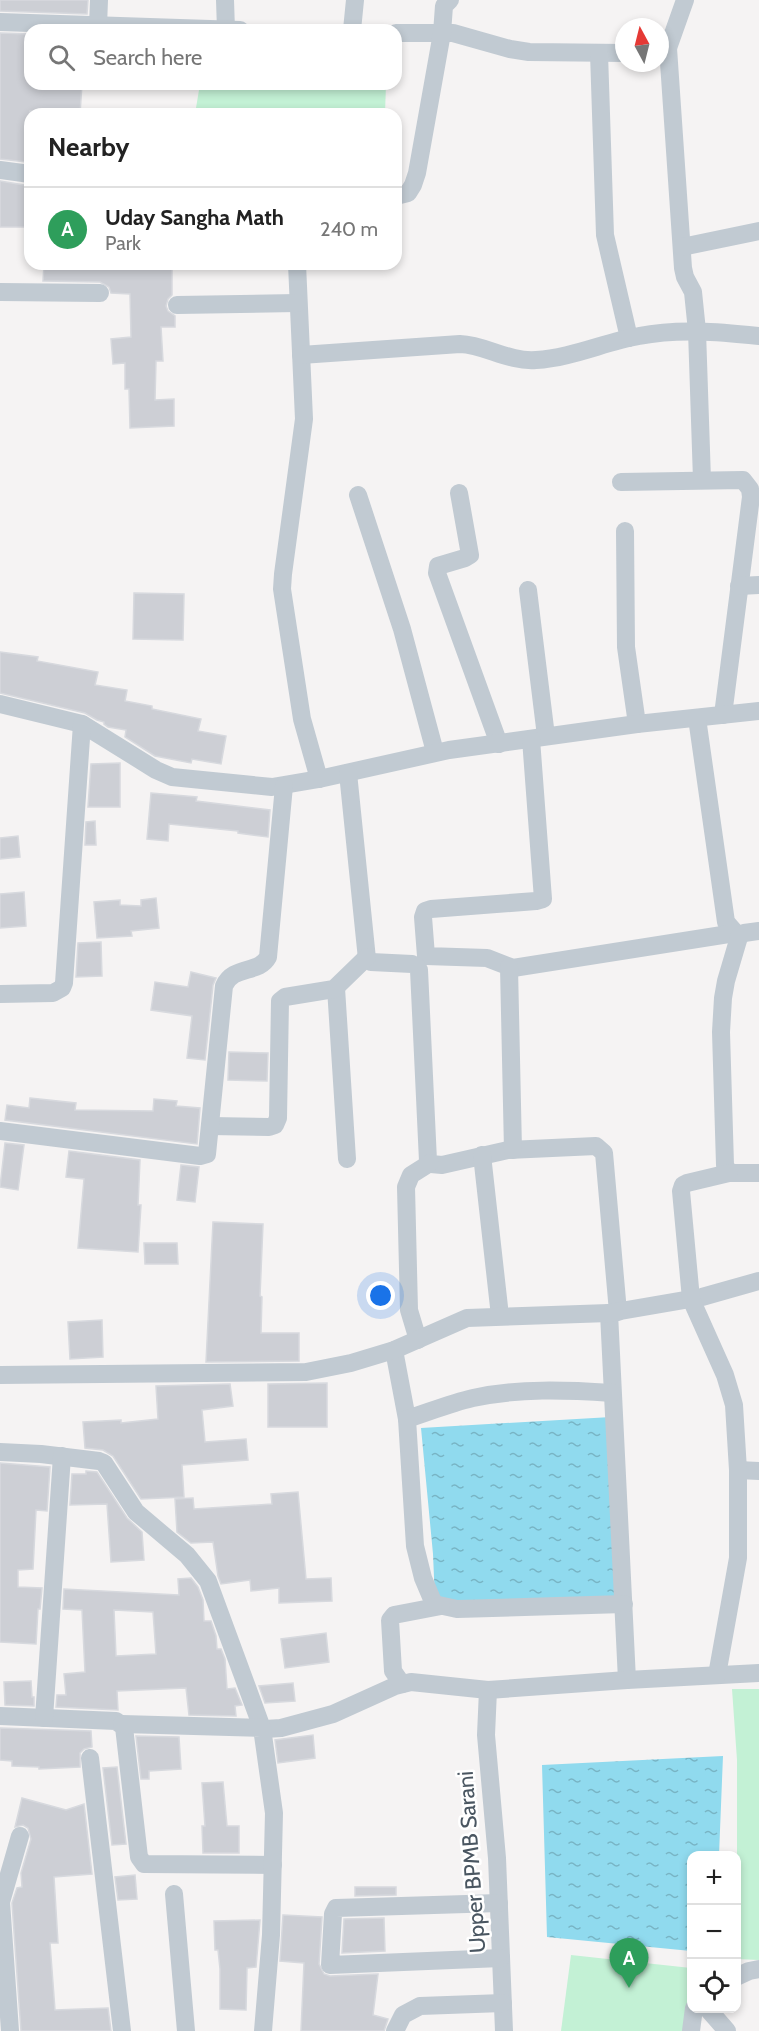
<!DOCTYPE html>
<html lang="en">
<head>
<meta charset="utf-8">
<style>
  body { margin:0; font-family:Cabin,sans-serif; background:#f6f6f6; color:#222 }
  .controls { position:absolute; right:18px; bottom:18px; display:grid; overflow:hidden; border-radius:12px; box-shadow:0 3px 9px #0003 }
  .controls button { width:54px; height:54px; display:grid; place-items:center; padding:0; border:0; border-bottom:2px solid #e0e0e0; background:#fff; color:#222; font:30px sans-serif }
  .compass { position:absolute; left:615px; top:18px; width:54px; height:54px; border-radius:50%; background:#fff; box-shadow:0 3px 9px #0003; rotate:353deg }
  .you { position:absolute; left:381px; top:1296px; width:21px; height:21px; margin:-15px; border:4px solid #fff; border-radius:50%; background:#1a73e8; box-shadow:0 0 0 9px #1a73e833 }
  .badge { display:grid; place-items:center; width:39px; height:39px; border-radius:50%; background:#1a73e8; color:#fff; font-size:20px; font-weight:700 }
  .pin { position:absolute; translate:-50% -50px; filter:drop-shadow(0 2px 3px #0008) }
  .pin::after { content:''; position:absolute; top:32px; width:21px; height:18px; background:inherit; clip-path:polygon(0 0,100% 0,50% 100%) }
  .list { margin:0; padding:0; list-style:none }
  h2 { display:flex; justify-content:space-between; align-items:center; height:78px; margin:0; padding:0 24px; font-size:26px }
  h2 small { font-size:20px; font-weight:400; color:#767676 }
  .list li { display:grid; grid-template-columns:39px 1fr auto; gap:18px; align-items:center; box-sizing:border-box; height:84px; padding:0 24px; border-top:2px solid #e0e0e0 }
  .list b { display:block; font-size:22px; white-space:nowrap }
  .list p { margin:0; font-size:20px; white-space:nowrap; color:#767676 }
  .list em { font-size:20px; font-style:normal; color:#767676 }
  .icon { flex:none; width:33px; height:33px; fill:none; stroke:currentColor; stroke-width:2; stroke-linecap:round; stroke-linejoin:round }
  .map { position:relative; flex:none; width:759px; height:2031px; overflow:hidden }
  .search { position:absolute; background:#fff; box-shadow:0 3px 9px #0003; left:24px; top:24px; width:378px; height:66px; display:flex; align-items:center; gap:15px; box-sizing:border-box; padding:0 21px; border-radius:18px; color:#767676; font-size:22px }
  .panel { position:absolute; background:#fff; box-shadow:0 3px 9px #0003; left:24px; top:108px; width:378px; height:162px; border-radius:18px }
  .map>svg:first-child { display:block }
</style>
</head>
<body>
<div class="map">
<svg width="759" height="2031" viewBox="0 0 759 2031">
  <defs>
    <pattern id="water-ripples" width="26" height="14" patternUnits="userSpaceOnUse" patternTransform="scale(1.5)"><rect width="26" height="14" fill="#90daee"/><path d="M2 4q2-2 4 0t4 0M15 11q2-2 4 0t4 0" fill="none" stroke="#78b4c4"/></pattern>
  </defs>
  <rect width="100%" height="100%" fill="#f5f3f3"/>
  <g fill="#c3f1d5">
    <polygon points="200,84 386,84 385,114 195,114"/>
    <polygon points="732,1689 759,1689 759,1960 737,1959 737,1760"/>
    <polygon points="571,1955 691,1968 690,2031 561,2031"/>
  </g>
  <g fill="url(#water-ripples)">
    <polygon points="611,1417 622,1597 435,1601 433,1554 421,1428"/>
    <polygon points="723,1756 719,1855 692,1856 691,1951 547,1937 542,1765"/>
  </g>
  <g fill="#cdcfd5" stroke="#d7d9de" stroke-width="1.5" fill-rule="evenodd">
    <polygon points="0,0 88,0 87,14 0,11"/>
    <polygon points="0,33 30,34 30,84 82,84 80,114 30,111 26,162 0,159"/>
    <polygon points="0,181 30,186 30,227 0,227"/>
    <polygon points="44,264 172,264 172,295 168,299 166,306 168,311 175,316 175,327 161,327 163,361 156,361 155,400 174,399 174,426 130,428 129,389 125,389 125,363 113,364 111,339 131,337 130,294 111,293 109,287 100,282 43,281"/>
    <polygon points="134,593 184,594 183,640 133,639"/>
    <polygon points="0,652 38,657 37,661 98,672 95,685 127,690 125,701 152,706 152,709 201,719 198,731 226,736 221,764 192,759 191,763 155,756 125,737 126,730 108,727 104,724 104,722 97,720 85,713 0,693"/>
    <polygon points="120,763 120,807 88,807 91,764"/>
    <polygon points="151,793 197,797 196,801 270,810 268,837 238,833 238,831 169,824 168,841 147,839"/>
    <polygon points="95,821 96,845 85,845 86,822"/>
    <polygon points="18,836 20,857 0,859 0,838"/>
    <polygon points="24,892 26,926 0,928 0,894"/>
    <polygon points="156,898 159,928 131,931 132,936 97,938 94,902 120,900 120,905 141,906 141,900"/>
    <polygon points="101,942 102,976 76,977 78,943"/>
    <polygon points="191,972 216,978 213,985 205,1060 187,1058 192,1016 151,1010 155,982 188,987"/>
    <polygon points="229,1052 268,1053 267,1081 228,1080"/>
    <polygon points="30,1098 76,1103 75,1110 153,1111 154,1099 177,1101 176,1106 200,1108 197,1144 5,1120 7,1105 29,1108"/>
    <polygon points="5,1143 24,1145 18,1190 0,1187"/>
    <polygon points="69,1151 140,1160 138,1205 141,1205 138,1252 78,1248 84,1179 66,1177"/>
    <polygon points="181,1165 199,1167 195,1202 177,1200"/>
    <polygon points="213,1222 263,1224 260,1296 262,1297 261,1333 299,1333 299,1361 206,1362"/>
    <polygon points="144,1243 177,1243 178,1264 145,1264"/>
    <polygon points="102,1320 103,1357 70,1359 68,1322"/>
    <polygon points="327,1383 327,1427 268,1427 268,1384"/>
    <polygon points="230,1384 233,1406 202,1410 205,1442 246,1439 248,1460 182,1465 184,1497 141,1499 113,1456 103,1450 85,1448 83,1422 121,1420 121,1423 158,1419 156,1386"/>
    <polygon points="0,1463 50,1467 47,1511 36,1510 33,1569 18,1570 18,1587 42,1588 40,1609 38,1609 36,1644 0,1642"/>
    <polygon points="86,1471 97,1472 127,1518 142,1532 144,1560 111,1562 107,1504 70,1505 72,1474 86,1474"/>
    <polygon points="298,1492 306,1579 331,1578 332,1601 279,1603 279,1588 251,1591 250,1580 221,1584 218,1576 213,1542 191,1543 177,1532 175,1499 193,1498 194,1509 272,1504 271,1494"/>
    <path d="M191 1578 198 1587 203 1600 204 1621H211L216 1636 217 1649H221L225 1659 227 1689 235 1688 242 1705 235 1706 236 1716 189 1715 186 1688 117 1691 118 1710 56 1707 57 1695H66L64 1674 85 1672 82 1610 63 1609 64 1589 179 1595 178 1579ZM114 1610 153 1612 156 1654 116 1656Z"/>
    <polygon points="326,1633 329,1662 285,1668 281,1639"/>
    <polygon points="31,1681 32,1697 34,1697 34,1706 5,1705 4,1682"/>
    <polygon points="293,1683 295,1701 265,1703 259,1686"/>
    <polygon points="0,1728 91,1731 92,1747 84,1749 80,1753 80,1767 39,1769 39,1767 12,1766 12,1761 0,1760"/>
    <polygon points="313,1735 315,1758 278,1763 275,1740"/>
    <polygon points="136,1736 179,1737 181,1769 149,1771 149,1779 141,1779"/>
    <polygon points="117,1767 126,1844 112,1845 103,1768"/>
    <polygon points="223,1782 227,1826 239,1826 239,1853 203,1853 202,1826 205,1826 202,1783"/>
    <polygon points="22,1798 66,1810 84,1804 92,1874 54,1877 58,1943 50,1943 55,2010 108,2008 111,2031 21,2031 12,1903 17,1888 22,1887 21,1873 31,1839 28,1828 23,1825 15,1827"/>
    <polygon points="135,1875 137,1899 118,1900 115,1877"/>
    <polygon points="355,1887 396,1887 396,1895 355,1896"/>
    <polygon points="283,1915 322,1917 319,1964 324,1974 330,1976 378,1974 373,2015 388,2019 384,2031 301,2031 304,1963 280,1961"/>
    <polygon points="384,1918 385,1951 342,1953 344,1919"/>
    <polygon points="260,1920 256,1967 247,1968 246,2010 220,2009 220,1969 218,1950 215,1950 214,1921"/>
  </g>
  <g fill="none" stroke-linecap="round" stroke-linejoin="round">
    <g stroke="#c1cad2" stroke-width="18">
      <polyline points="225,0 226,30"/>
      <polyline points="0,22 240,30"/>
      <polyline points="98,26 99,0"/>
      <polyline points="352,30 355,0"/>
      <polyline points="396,33 453,33 510,49 529,52 624,53"/>
      <polyline points="668,48 683,268 685,277 693,292 697,331 702,480"/>
      <polyline points="599,53 605,235 629,338"/>
      <polyline points="660,53 668,48 685,0"/>
      <polyline points="0,170 30,174"/>
      <polyline points="396,196 408,193 413,185 417,173 442,33 444,6 450,0"/>
      <polyline points="682,247 759,231"/>
      <polyline points="297,264 304,419 283,574 282,589 302,719 319,779"/>
      <polyline points="0,292 100,293"/>
      <polyline points="177,305 297,303"/>
      <path d="M301 355 460 344C486 345 508 362 536 360 571 358 605 342 639 336 679 328 719 332 759 336"/>
      <polyline points="621,482 743,480 750,489 751,497 723,715"/>
      <polyline points="459,493 470,555 465,558 438,566 437,573 499,744"/>
      <polyline points="358,495 402,629 435,752"/>
      <polyline points="625,531 626,647 637,724"/>
      <polyline points="739,586 759,585"/>
      <polyline points="528,590 546,736"/>
      <polyline points="0,704 82,724 156,770 172,777 272,787 319,779 449,750 637,724 759,711"/>
      <polyline points="697,718 726,922 739,937"/>
      <polyline points="531,739 543,899 536,901 431,909 425,911 423,917 426,956 487,958 513,968 735,933"/>
      <polyline points="348,773 367,959 371,962 412,964 416,966 419,970 428,1161 431,1164 442,1165 508,1150 596,1146 604,1153 618,1312"/>
      <polyline points="759,931 744,933 739,937 726,981 723,998 721,1032 725,1165 729,1173 759,1173"/>
      <polyline points="509,967 513,1150"/>
      <polyline points="336,988 347,1159"/>
      <polyline points="0,994 53,993 62,988 64,983 82,724"/>
      <polyline points="210,1126 269,1127 275,1125 278,1118 280,1001 285,997 334,989 367,957"/>
      <path d="M0 1131 200 1156 207 1154 224 986C233 965 259 974 268 957L284 786"/>
      <polyline points="482,1155 500,1316"/>
      <polyline points="609,1313 627,1680"/>
      <polyline points="418,1340 409,1310 406,1187 411,1175 430,1163"/>
      <polyline points="394,1350 407,1419"/>
      <polyline points="0,1375 306,1372 351,1363 394,1350 467,1318 609,1313 702,1297 759,1281"/>
      <path d="M612 1393C566 1390 519 1388 473 1398 451 1403 429 1412 407 1419L415 1546 423 1578 434 1604 457 1609 624 1604"/>
      <polyline points="0,1452 41,1454 99,1461 104,1463 136,1512 187,1555 208,1581 262,1728 265,1729 281,1728 333,1714 395,1686 411,1682 488,1690 627,1680 759,1673"/>
      <polyline points="738,1470 759,1471"/>
      <polyline points="717,1675 738,1558 738,1470 734,1405 725,1375 691,1299 681,1191 683,1185 687,1183 729,1173"/>
      <polyline points="402,1684 393,1671 390,1620 394,1615 441,1606"/>
      <polyline points="488,1690 486,1735 497,1858 504,2031"/>
      <polyline points="0,1716 116,1721 124,1727 139,1857 144,1864 273,1865"/>
      <polyline points="44,1718 62,1456"/>
      <polyline points="122,1724 262,1728 274,1813 271,1935 263,2031"/>
      <polyline points="90,1758 122,2031"/>
      <polyline points="174,1894 186,2031"/>
      <polyline points="499,1903 336,1908 333,1914 330,1965 501,1958"/>
      <polyline points="736,1977 749,1971 759,1969"/>
      <polyline points="707,2008 727,2031"/>
      <polyline points="10,2031 1,1902 20,1836"/>
      <polyline points="395,2031 403,2015 420,2006 503,2003"/>
      <polyline points="691,2031 694,2008"/>
    </g>
  </g>
  <g text-anchor="middle" stroke-width="5" stroke-linejoin="round" paint-order="stroke">
    <g font-size="22" fill="#4a5661" stroke="#fff">
      <text transform="translate(471 1862) rotate(-94)" y="8">Upper BPMB Sarani</text>
    </g>
  </g>
</svg>
<div class="controls">
<button>+</button>
<button>−</button>
<button><svg class="icon" aria-label="locate" viewBox="0 0 24 24"><circle cx="12" cy="12" r="6"/><path d="M12 2v4M12 18v4M2 12h4M18 12h4"/></svg></button>
</div>
<svg class="compass" viewBox="-18 -18 36 36"><path d="M0-13l5 13h-10z" fill="#e53935"/><path d="M0 13l5-13h-10z" fill="#767676"/></svg>
<div class="you"></div>
<div class="pin badge" style="left:629px;top:1988px;background:#2e9e5b">A</div>
<div class="search"><svg class="icon" aria-label="search" viewBox="0 0 24 24"><circle cx="10" cy="10" r="6"/><path d="M15 15l6 6"/></svg>Search here</div>
<section class="panel">
<h2>Nearby<small></small></h2>
<ul class="list">
<li><span class="badge" style="background:#2e9e5b">A</span><div><b>Uday Sangha Math</b><p>Park</p></div><em>240 m</em></li>
</ul>
</section>
</div>
</body>
</html>
